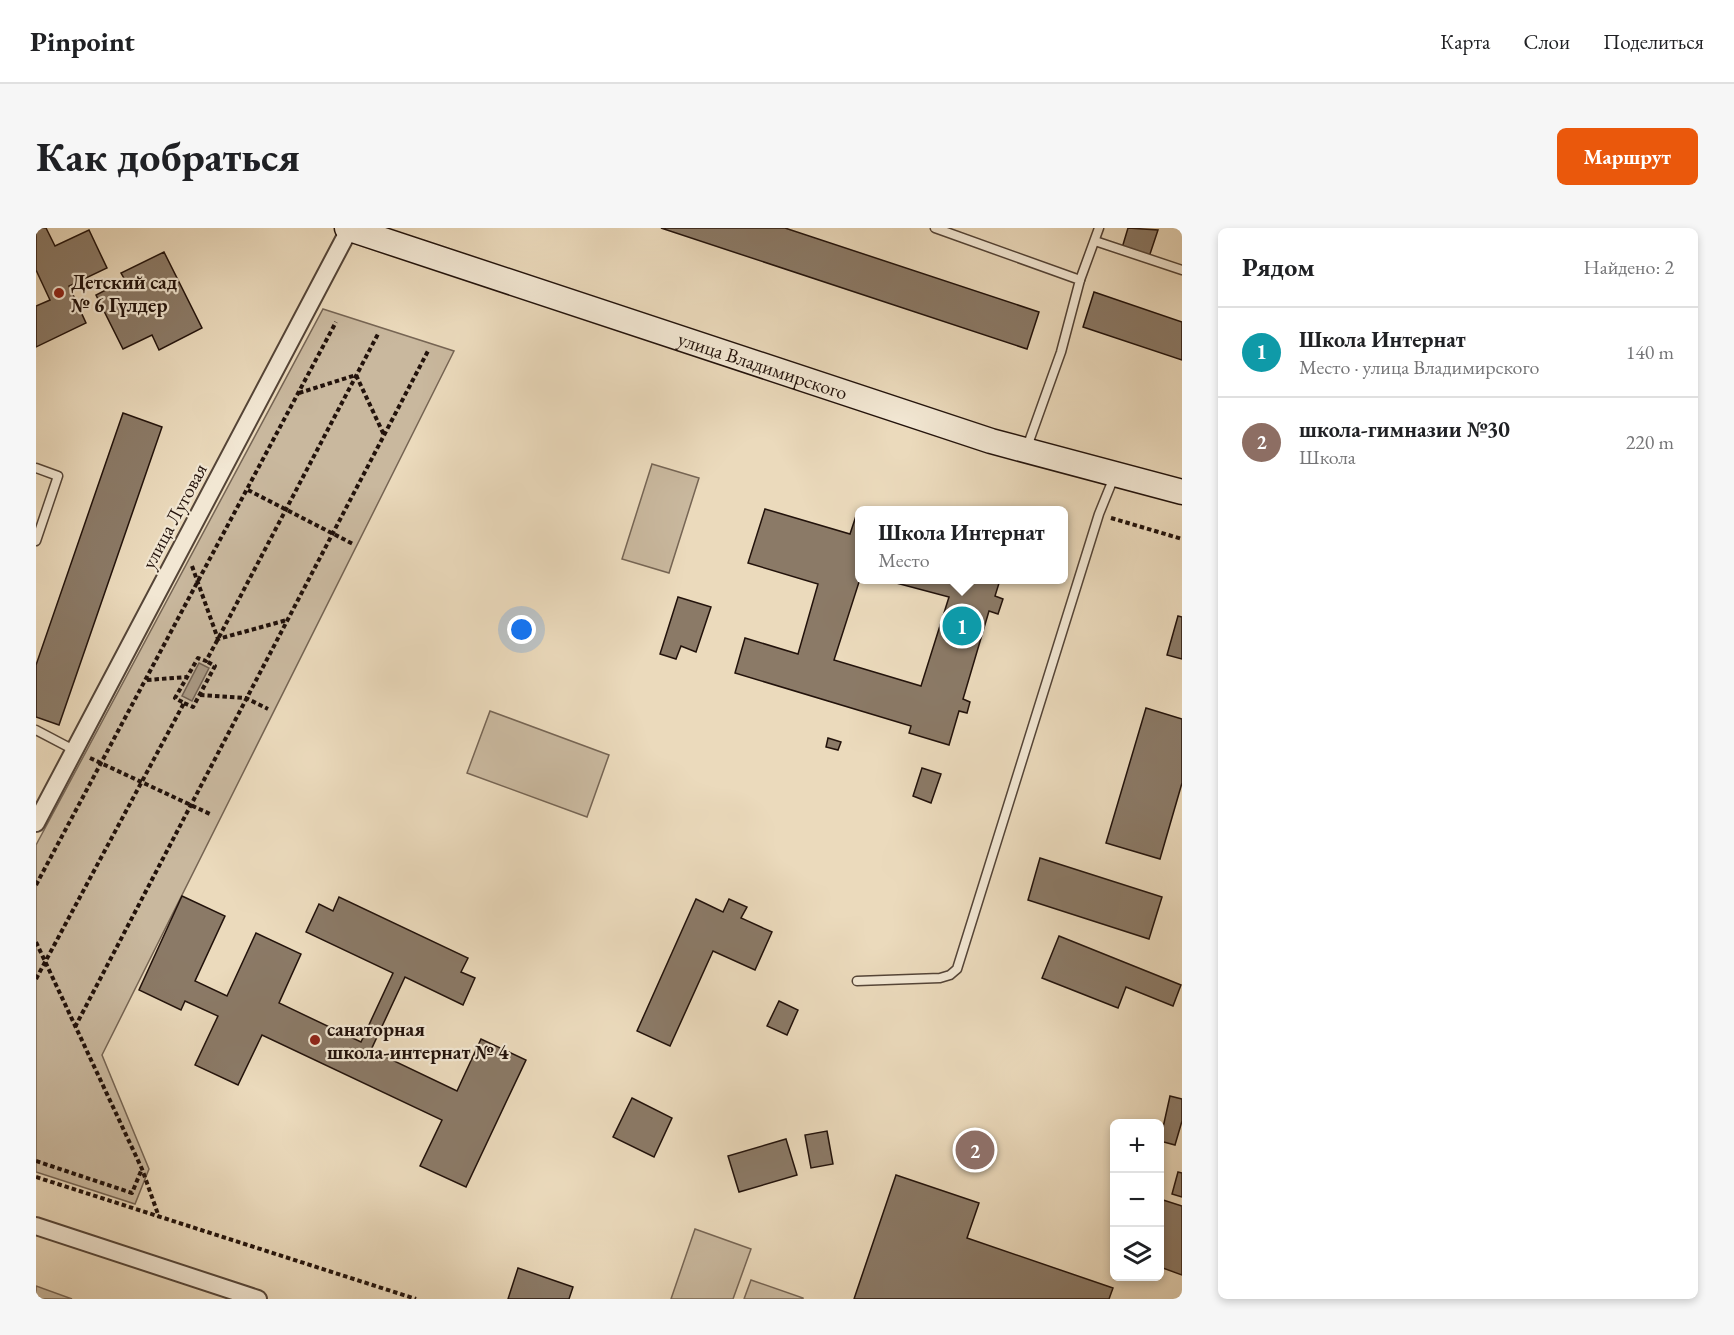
<!DOCTYPE html>
<html lang="ru">
<head>
<meta charset="utf-8">
<style>
  body { margin:0; font-family:"EB Garamond",serif; background:#f6f6f6; color:#202124 }
  .controls { position:absolute; right:18px; bottom:18px; display:grid; overflow:hidden; border-radius:9px; box-shadow:0 3px 9px #0003 }
  .controls button { width:54px; height:54px; display:grid; place-items:center; padding:0; border:0; border-bottom:2px solid #e0e0e0; background:#fff; color:#202124; font:30px sans-serif }
  .you { position:absolute; left:486px; top:402px; width:21px; height:21px; margin:-15px; border:4px solid #fff; border-radius:50%; background:#1a73e8; box-shadow:0 0 0 9px #1a73e833 }
  .badge { display:grid; place-items:center; width:39px; height:39px; border-radius:50%; background:#ea580c; color:#fff; font-size:20px; font-weight:700 }
  .pin { position:absolute; translate:-50% -50%; border:3px solid #fff; box-shadow:0 2px 6px #0006 }
  .popup { position:absolute; left:819px; top:278px; width:213px; height:78px; box-sizing:border-box; display:grid; place-content:center; border-radius:9px; background:#fff; filter:drop-shadow(0 2px 4px #0005); font-size:20px; white-space:nowrap; color:#757577 }
  .popup b { font-size:22px; color:#202124 }
  .popup::after { content:''; position:absolute; left:50%; top:100%; margin-left:-12px; border:12px solid transparent; border-top-color:#fff }
  .list { margin:0; padding:0; list-style:none }
  h2 { display:flex; justify-content:space-between; align-items:center; height:78px; margin:0; padding:0 24px; font-size:26px }
  h2 small { font-size:20px; font-weight:400; color:#757577 }
  .list li { display:grid; grid-template-columns:39px 1fr auto; gap:18px; align-items:center; box-sizing:border-box; height:90px; padding:0 24px; border-top:2px solid #e0e0e0 }
  .list b { display:block; font-size:22px; white-space:nowrap }
  .list p { margin:0; font-size:20px; white-space:nowrap; color:#757577 }
  .list em { font-size:20px; font-style:normal; color:#757577 }
  .icon { flex:none; width:33px; height:33px; fill:none; stroke:currentColor; stroke-width:2; stroke-linecap:round; stroke-linejoin:round }
  .map { position:relative; flex:none; width:1146px; height:1071px; overflow:hidden; border-radius:9px }
  header { display:flex; align-items:center; gap:36px; box-sizing:border-box; height:84px; padding:0 30px; background:#fff; border-bottom:2px solid #e0e0e0 }
  header strong { font-size:28px }
  nav { display:flex; gap:33px; margin-inline-start:auto; font-size:21px }
  .intro { display:flex; align-items:center; justify-content:space-between; box-sizing:border-box; height:144px; padding:0 36px }
  h1 { margin:0; font-size:42px }
  .button { padding:15px 27px; border-radius:9px; background:#ea580c; color:#fff; font-size:21px; font-weight:700 }
  main { display:flex; gap:36px; padding:0 36px }
  aside { flex:1; background:#fff; border-radius:9px; box-shadow:0 3px 9px #0003 }
  .map>svg:first-child { display:block }
</style>
</head>
<body>
<header>
<strong>Pinpoint</strong>
<nav><a>Карта</a><a>Слои</a><a>Поделиться</a></nav>
</header>
<div class="intro"><h1>Как добраться</h1><a class="button">Маршрут</a></div>
<main>
<div class="map">
<svg width="1146" height="1071" viewBox="0 0 1146 1071">
  <rect width="100%" height="100%" fill="#ebdabc"/>
  <filter id="stains"><feTurbulence type="fractalNoise" baseFrequency=".00333" numOctaves="4"/><feColorMatrix values="0 0 0 0 .2 0 0 0 0 .09 0 0 0 0 .02 0 0 0 .5 -.17"/></filter>
  <radialGradient id="worn" r=".72"><stop offset=".6" stop-color="#630" stop-opacity="0"/><stop offset="1" stop-color="#630" stop-opacity=".3"/></radialGradient>
  <g fill="#c9b89e" stroke="#766554" stroke-width="1.5">
    <polygon points="287,81 418,123 66,827 113,941 99,976 0,944 0,617"/>
    <polygon points="616,236 663,250 633,345 586,331"/>
    <polygon points="454,483 573,527 551,589 431,545"/>
    <polygon points="659,1001 715,1021 697,1071 635,1071"/>
    <polygon points="715,1052 767,1070 767,1071 708,1071"/>
    <polygon points="0,1058 36,1071 0,1071"/>
  </g>
  <polygon fill="#a79680" stroke="#726151" stroke-width="1.5" points="163,435 173,440 156,473 146,468"/>
  <g fill="#8b7a67" stroke="#22120b" stroke-width="1.5">
    <polygon points="0,0 10,0 19,18 53,2 71,40 33,58 50,95 0,119 0,78 14,72 0,42"/>
    <polygon points="625,0 749,0 1003,84 991,121"/>
    <polygon points="1092,0 1122,2 1113,29 1086,20"/>
    <polygon points="128,24 166,100 123,122 116,107 87,121 60,67 89,52 85,45"/>
    <polygon points="1058,64 1146,94 1146,132 1047,99"/>
    <polygon points="87,185 126,199 23,497 0,489 0,437"/>
    <polygon points="729,281 814,306 821,285 824,286 824,351 798,432 885,458 913,369 849,352 964,352 959,368 967,371 962,386 953,383 927,471 934,474 931,485 923,483 913,517 873,505 875,498 699,445 709,410 762,426 782,356 712,335"/>
    <polygon points="642,369 675,379 660,424 645,418 640,431 624,426"/>
    <polygon points="1142,388 1146,389 1146,431 1131,427"/>
    <polygon points="1110,480 1146,491 1146,555 1124,631 1070,615"/>
    <polygon points="792,510 805,514 802,522 790,519"/>
    <polygon points="886,540 905,546 895,575 877,568"/>
    <polygon points="1004,630 1126,669 1113,711 992,672"/>
    <polygon points="146,668 189,688 159,753 191,768 220,705 265,726 243,775 325,814 357,745 270,704 283,676 297,683 303,669 432,730 425,744 439,750 427,777 369,749 335,822 421,863 445,811 490,832 430,959 384,938 406,892 226,807 202,857 159,837 182,788 149,773 145,782 103,762"/>
    <polygon points="660,671 687,684 693,671 711,679 705,690 736,704 719,742 677,723 634,818 601,803"/>
    <polygon points="1023,708 1145,757 1137,778 1090,759 1082,780 1006,750"/>
    <polygon points="743,773 762,782 751,807 731,798"/>
    <polygon points="1134,868 1146,871 1146,893 1139,917 1124,913"/>
    <polygon points="596,870 636,890 618,929 577,909"/>
    <polygon points="791,903 797,936 775,940 769,907"/>
    <polygon points="750,911 761,947 703,964 692,928"/>
    <polygon points="1142,944 1146,945 1146,969 1136,966"/>
    <polygon points="860,947 943,975 931,1010 1077,1060 1073,1071 818,1071"/>
    <polygon points="1124,971 1146,978 1146,1047 1124,1039"/>
    <polygon points="482,1040 537,1059 533,1071 472,1071"/>
  </g>
  <g fill="none" stroke-linecap="round" stroke-linejoin="round">
    <defs>
      <g id="lane">
        <polyline points="899,0 1044,52 1025,124 991,219"/>
        <polyline points="1059,13 1146,42"/>
        <polyline points="1044,52 1063,0"/>
        <polyline points="0,240 22,248 0,313"/>
        <polyline points="0,502 38,522"/>
        <polyline points="821,753 904,750 914,747 921,741 1063,286 1078,249"/>
      </g>
      <g id="street">
        <polyline points="0,595 314,0"/>
        <polyline points="0,998 222,1071"/>
      </g>
      <g id="secondary">
        <path id="s1" d="M311 0 955 213 1146 264"/>
      </g>
    </defs>
    <use href="#lane" stroke="#544437" stroke-width="11"/>
    <use href="#street" stroke="#544437" stroke-width="20"/>
    <use href="#secondary" stroke="#22120b" stroke-width="27"/>
    <g stroke="#22120b" stroke-width="4" stroke-dasharray="4.5 3" stroke-linecap="butt">
      <polyline points="263,165 320,147 348,207"/>
      <polyline points="212,262 317,316"/>
      <polyline points="1075,290 1146,311"/>
      <polyline points="156,338 182,411 251,392"/>
      <polyline points="111,452 151,449"/>
      <polyline points="164,467 210,470 232,481"/>
      <polyline points="148,475 157,479 179,438 170,433"/>
      <polyline points="54,530 174,586"/>
      <polyline points="0,657 300,94"/>
      <polyline points="0,714 106,941 123,989"/>
      <polyline points="0,751 148,475 139,470 162,430 170,433 182,411 342,106"/>
      <polyline points="39,799 392,123"/>
      <polyline points="0,933 96,965 105,943"/>
      <polyline points="0,949 380,1071"/>
    </g>
    <use href="#lane" stroke="#f2e7d3" stroke-width="8"/>
    <use href="#street" stroke="#f2e7d3" stroke-width="16"/>
    <use href="#secondary" stroke="#f2e7d3" stroke-width="24"/>
  </g>
  <g fill="#8f2418" stroke="#f2e7d3" stroke-width="2">
    <circle cx="23" cy="65" r="6"/>
    <circle cx="279" cy="812" r="6"/>
  </g>
  <g text-anchor="middle" stroke-width="4.5" stroke-linejoin="round" paint-order="stroke">
    <g font-size="20" font-weight="bold" fill="#22120b" stroke="#f2e7d3" text-anchor="start">
      <text x="35" y="61">Детский сад<tspan x="35" dy="23">№ 6 Гүлдер</tspan></text>
      <text x="291" y="808">санаторная<tspan x="291" dy="23">школа-интернат № 4</tspan></text>
    </g>
    <g font-size="20" fill="#22120b" stroke="#f2e7d3">
      <text dy="7" stroke="none"><textPath href="#s1" startOffset="438">улица Владимирского</textPath></text>
      <text transform="translate(138 288) rotate(-62)" y="7">улица Луговая</text>
    </g>
  </g>
  <rect width="100%" height="100%" filter="url(#stains)"/>
  <rect width="100%" height="100%" fill="url(#worn)"/>
</svg>
<div class="controls">
<button>+</button>
<button>−</button>
<button><svg class="icon" aria-label="layers" viewBox="0 0 24 24"><path d="M12 4l9 5-9 5-9-5zM3 14l9 5 9-5"/></svg></button>
</div>
<div class="you"></div>
<div class="pin badge" style="left:926px;top:398px;background:#0f9aa8">1</div>
<div class="popup"><b>Школа Интернат</b>Место</div>
<div class="pin badge" style="left:939px;top:922px;background:#8d6e63">2</div>
</div>
<aside>
<h2>Рядом<small>Найдено: 2</small></h2>
<ul class="list">
<li><span class="badge" style="background:#0f9aa8">1</span><div><b>Школа Интернат</b><p>Место · улица Владимирского</p></div><em>140 m</em></li>
<li><span class="badge" style="background:#8d6e63">2</span><div><b>школа-гимназии №30</b><p>Школа</p></div><em>220 m</em></li>
</ul>
</aside>
</main>
</body>
</html>
